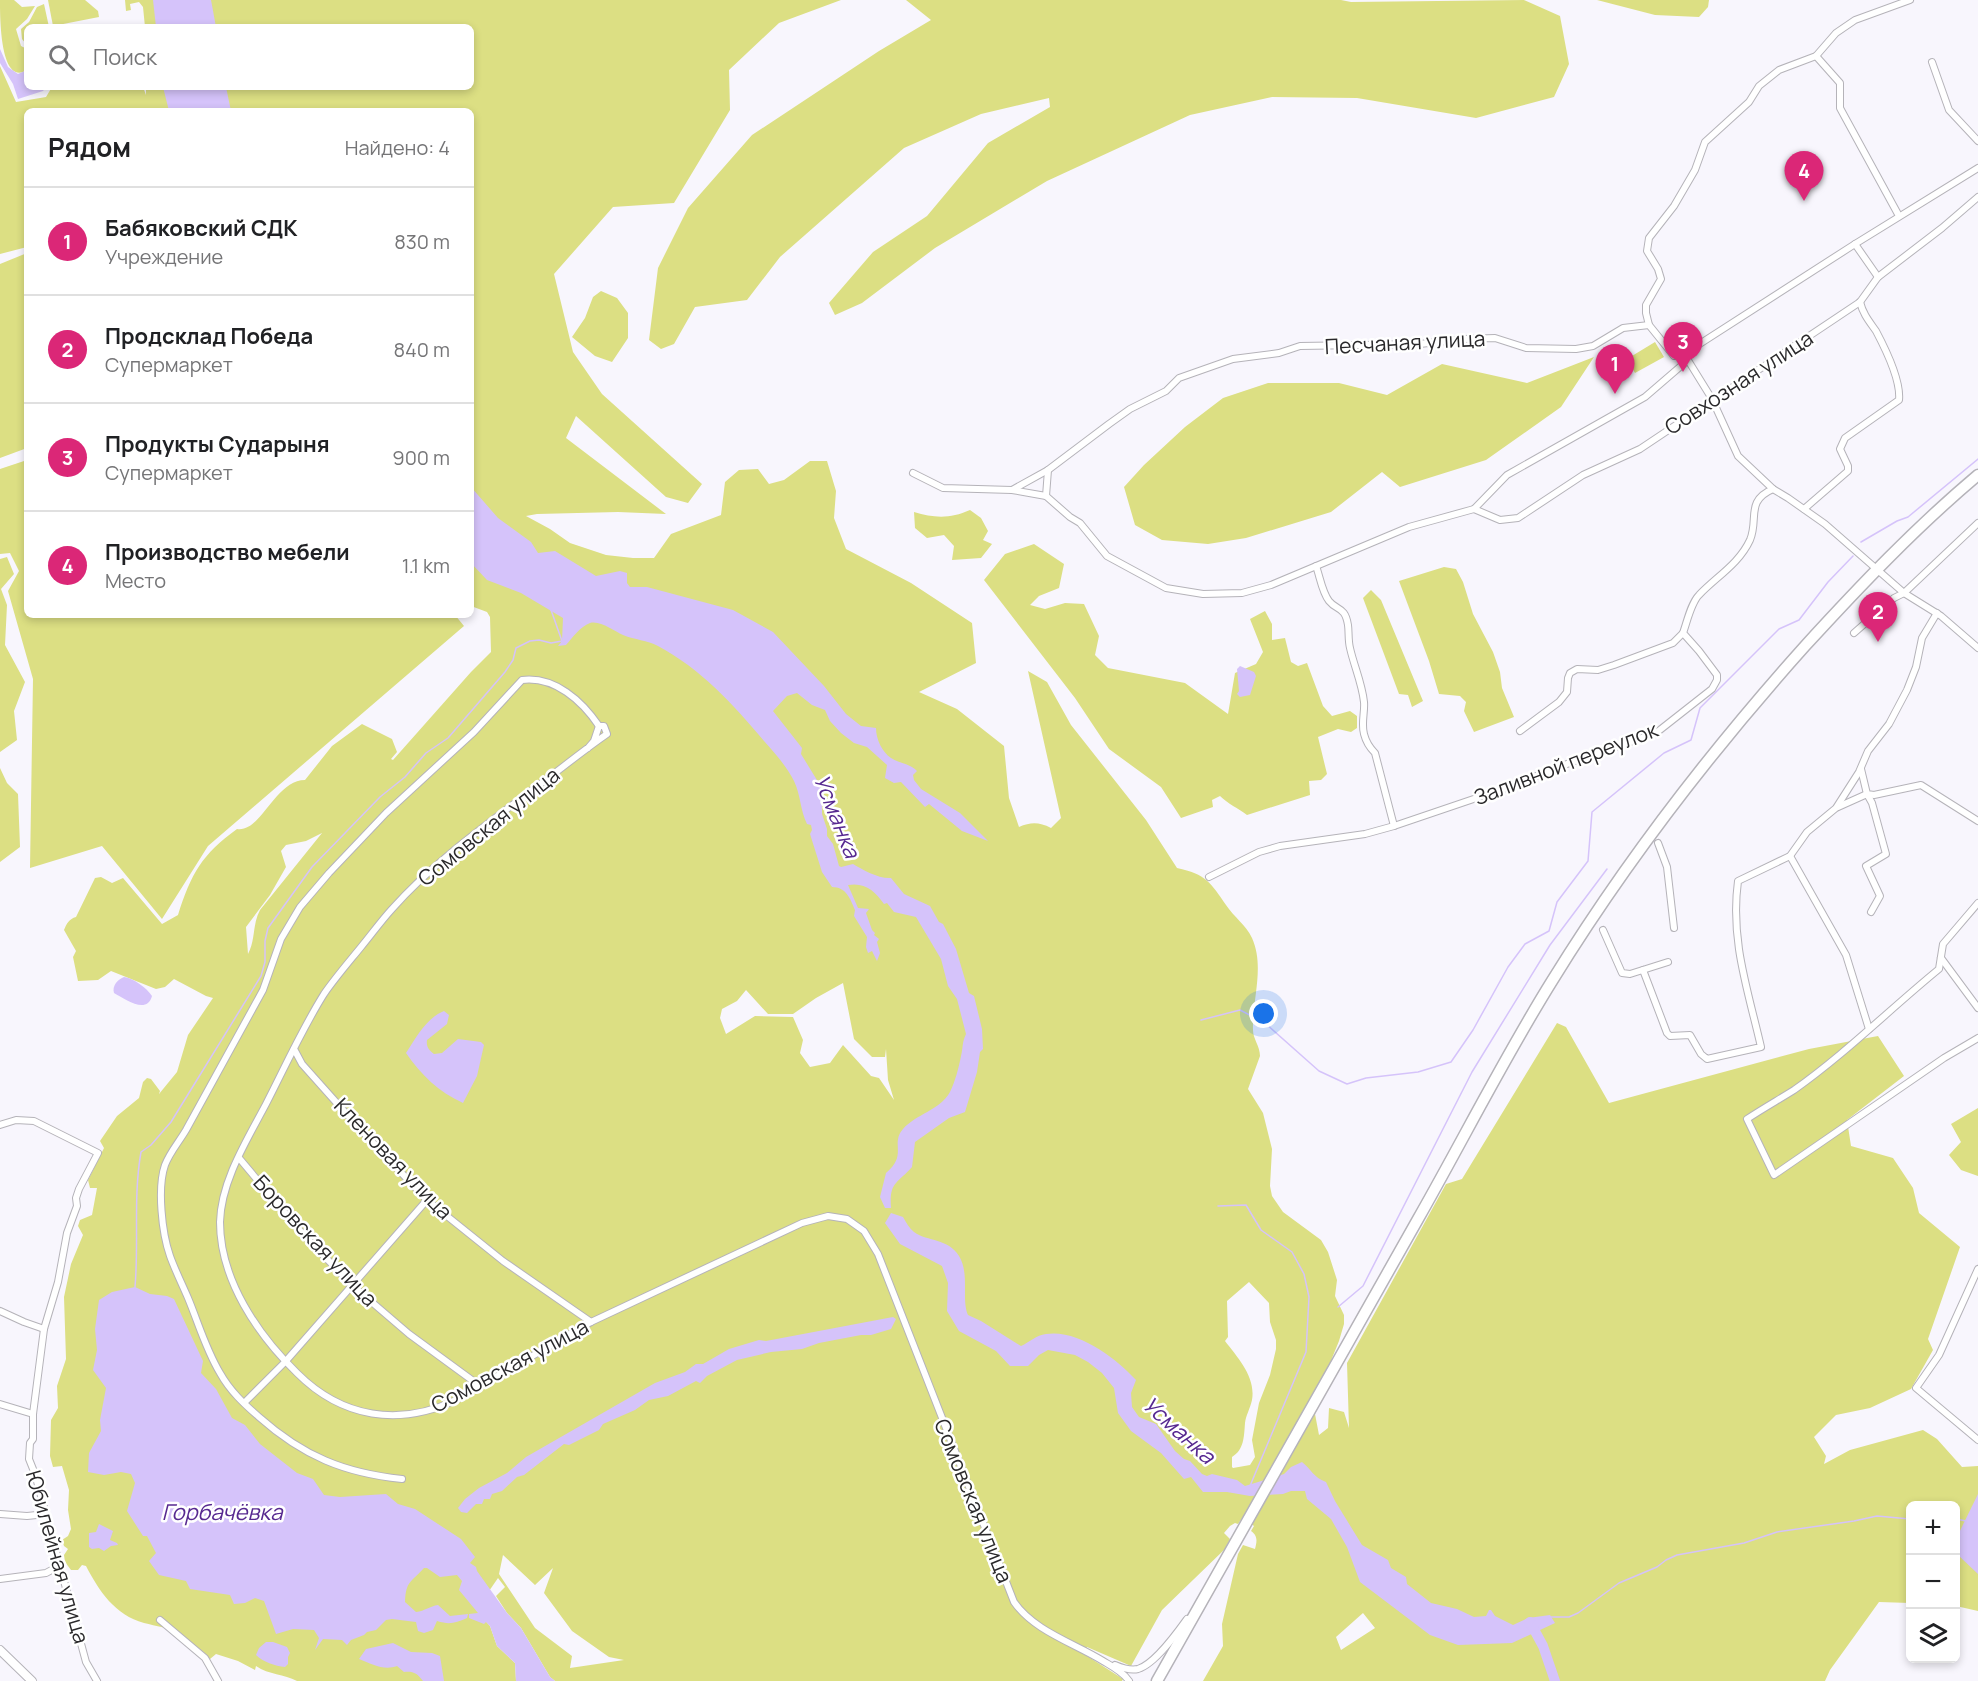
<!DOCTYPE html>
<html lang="ru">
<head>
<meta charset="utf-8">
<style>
  body { margin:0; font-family:Manrope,sans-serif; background:#f2f2f2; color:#202124 }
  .controls { position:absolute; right:18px; bottom:18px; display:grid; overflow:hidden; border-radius:9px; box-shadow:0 3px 9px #0003 }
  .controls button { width:54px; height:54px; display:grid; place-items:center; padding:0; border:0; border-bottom:2px solid #e0e0e0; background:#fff; color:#202124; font:30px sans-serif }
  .you { position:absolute; left:1264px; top:1014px; width:21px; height:21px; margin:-15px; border:4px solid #fff; border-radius:50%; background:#1a73e8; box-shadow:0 0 0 9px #1a73e833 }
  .badge { display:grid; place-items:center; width:39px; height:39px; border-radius:50%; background:#db2777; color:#fff; font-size:20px; font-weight:700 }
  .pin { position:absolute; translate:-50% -50px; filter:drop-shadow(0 2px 3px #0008) }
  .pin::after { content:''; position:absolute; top:32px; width:21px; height:18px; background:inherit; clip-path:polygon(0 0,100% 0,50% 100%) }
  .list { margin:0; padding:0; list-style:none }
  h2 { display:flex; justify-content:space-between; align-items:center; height:78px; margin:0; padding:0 24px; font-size:26px }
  h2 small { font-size:20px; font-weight:400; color:#757577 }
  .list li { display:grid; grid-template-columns:39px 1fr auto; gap:18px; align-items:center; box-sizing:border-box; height:108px; padding:0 24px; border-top:2px solid #e0e0e0 }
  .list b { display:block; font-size:22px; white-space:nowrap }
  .list p { margin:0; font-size:20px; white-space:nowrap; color:#757577 }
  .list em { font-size:20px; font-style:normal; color:#757577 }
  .icon { flex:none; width:33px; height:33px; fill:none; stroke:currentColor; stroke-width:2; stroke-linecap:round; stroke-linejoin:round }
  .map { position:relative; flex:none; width:1978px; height:1681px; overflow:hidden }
  .search { position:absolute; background:#fff; box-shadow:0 3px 9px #0003; left:24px; top:24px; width:450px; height:66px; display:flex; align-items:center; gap:15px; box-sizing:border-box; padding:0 21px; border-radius:9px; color:#757577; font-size:22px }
  .panel { position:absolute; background:#fff; box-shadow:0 3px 9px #0003; left:24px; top:108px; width:450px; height:510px; border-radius:9px }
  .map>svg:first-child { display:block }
</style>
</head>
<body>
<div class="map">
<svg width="1978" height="1681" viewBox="0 0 1978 1681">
  <rect width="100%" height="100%" fill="#f8f6fd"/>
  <g fill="#dcdf83" fill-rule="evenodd">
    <path d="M0 0H14L22 7 35 6 27 19 16 29 21 46 27 49V70C0 87 0 17 0 0Z"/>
    <polygon points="48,0 85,0 98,11 99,17 53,26"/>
    <path d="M125 0H841L779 23 729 70 730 110 674 203 613 207 554 274 573 352 602 394 702 484 688 503 666 497 576 416 566 438 666 514 618 512 537 514 526 516 550 529 570 543 606 555 633 558H654L671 534 721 515 725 482 739 470 758 469 769 484 784 480 810 461H827L836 491 834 518 846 549 911 583 972 623 976 663 919 692 957 709 1004 746 1009 798 1019 827C1031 822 1039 822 1051 828L1061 818 1028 671 1047 682 1071 725 1146 820 1177 868C1206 874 1211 883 1226 905 1234 917 1246 925 1252 938 1265 967 1252 1000 1253 1030 1253 1039 1260 1046 1260 1056L1248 1089 1263 1113 1272 1149 1270 1186 1272 1196 1283 1212 1321 1240 1328 1252 1337 1280 1335 1296 1344 1315V1324L1339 1341 1328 1368 1315 1414 1319 1435 1328 1428 1329 1408 1344 1412 1349 1428 1347 1363 1446 1184 1462 1179 1557 1023 1566 1027 1609 1103 1809 1049 1878 1036 1904 1076 1847 1120 1851 1146 1893 1158 1913 1188 1919 1213 1960 1247 1928 1339 1933 1350 1911 1389 1870 1408 1836 1415 1814 1437 1826 1456 1824 1464 1850 1450 1923 1430 1937 1439 1962 1467 1978 1466V1611L1956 1606V1506H1910V1603L1879 1602 1830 1670 1825 1681H1203L1223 1646 1222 1624 1238 1554 1243 1545 1255 1549C1257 1541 1258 1536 1251 1531L1254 1526 1243 1517 1238 1524 1235 1523 1230 1526 1224 1533 1230 1539 1225 1549 1162 1610 1131 1666 1087 1647 1084 1654 1123 1679 1122 1681H555L550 1677 521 1628 507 1613 496 1596 505 1587 498 1578 476 1610 490 1626 497 1646 515 1663 516 1681H297C284 1674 269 1675 256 1666L255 1670 238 1661 216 1654 210 1659C202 1648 189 1644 181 1633 169 1628 156 1626 144 1623 115 1615 99 1591 86 1566L82 1565 78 1570H71L65 1562 64 1555 68 1549 64 1546 62 1540 68 1536 71 1529 68 1510 69 1490 62 1466 53 1467 50 1456 51 1420 58 1408 57 1386 66 1359 64 1297 71 1264 83 1235 78 1226 80 1220 92 1215 97 1188H90L88 1180 104 1148 100 1141 117 1116 139 1098 143 1082 147 1078 151 1079 160 1091 159 1094 177 1072 188 1035 213 998 206 996 174 979 165 987 156 989 111 971 98 980 78 981 73 957 76 951 64 930C67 923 69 919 76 917L95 878 101 877 112 883 123 878 162 924 178 915C191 874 202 854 237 829 261 833 275 780 305 780L332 746 362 724 392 739 397 752 391 759 393 760 471 672 491 652 490 617 487 612 471 606V111H27V247L0 254V66L16 102 46 97 52 87H143L146 95V87H471V27H145L143 7 139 2 130 4 131 10 126 11ZM322 833 260 910C252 925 256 939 248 954L246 927 270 895 286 867 281 851 286 845 306 841ZM843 983 854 1039 872 1057H885L886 1049 888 1080 894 1100 879 1078 871 1076 843 1045 830 1063 810 1067 800 1053 803 1040 793 1017 755 1016 726 1034 720 1018 722 1009 737 1001 746 990 768 1014H793L816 998ZM1249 1282 1269 1303 1270 1322 1276 1340V1349L1270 1375 1259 1403 1252 1440 1255 1457 1250 1465 1233 1468 1232 1467V1457C1244 1450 1244 1437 1245 1423 1246 1415 1250 1409 1252 1400 1256 1377 1238 1358 1225 1341L1228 1337 1227 1301ZM503 1555 535 1585 553 1568 544 1593 572 1631 609 1657 624 1660 570 1668 572 1656 535 1628 499 1574ZM1363 1613 1375 1628 1341 1650 1336 1637Z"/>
    <polygon points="906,0 1341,0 1351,2 1524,0 1560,16 1569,64 1554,97 1476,118 1357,98 1272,97 1190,115 1047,181 935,248 862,303 835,315 829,303 873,252 927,216 988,143 1050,107 1049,98 981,114 904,148 780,257 747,300 695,307 674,344 661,349 649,340 658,268 688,208 752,135 879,51 931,20"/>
    <polygon points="1597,0 1709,0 1708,7 1699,17 1655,15"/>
    <polygon points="44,4 49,27 27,27 26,44 22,39 21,29 29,22 37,7"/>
    <polygon points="27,253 27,448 0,458 0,264"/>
    <polygon points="601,291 617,298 628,313 628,338 612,362 595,356 572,337 585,318 593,297"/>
    <polygon points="1655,342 1664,357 1635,373 1627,359"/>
    <polygon points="1594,357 1561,407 1486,460 1400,487 1382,472 1331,512 1246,538 1208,544 1162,540 1135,525 1124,487 1144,465 1185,427 1223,398 1268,383 1339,383 1387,395 1442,364 1527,383"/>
    <polygon points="27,460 27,615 455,615 464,626 208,846 162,919 102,846 30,868 33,679 8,591 19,571 10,553 0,554 0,469"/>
    <path d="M970 510 981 518 988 531 983 540 992 544 981 558 952 560 954 546 944 535 927 538 915 528 914 512C934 518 950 519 970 510Z"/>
    <path d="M1034 544 1064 564 1059 588 1039 596 1030 605 1045 609 1065 603 1084 604 1099 636 1095 655 1108 668 1185 683 1228 714 1235 673 1256 664 1263 652 1250 619 1265 611 1272 624V640L1285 638 1291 662 1298 666 1307 663 1323 706 1332 716 1350 711 1357 716V728L1351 732 1338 729 1318 737 1327 774 1321 780 1309 781 1310 795 1247 815C1238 808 1228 804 1220 796L1212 800 1213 807 1181 818 1161 787 1109 749 1075 698 984 580 1005 554Z"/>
    <polygon points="7,557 14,574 1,589 7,605 5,645 25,682 14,711 17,740 0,752 0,559"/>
    <polygon points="1444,567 1456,569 1463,582 1473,614 1493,652 1500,672 1502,688 1514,717 1474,732 1464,711 1466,702 1460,696 1439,694 1429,661 1399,581"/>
    <polygon points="1371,590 1381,600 1423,701 1412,707 1408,695 1399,694 1363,598"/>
    <polygon points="0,768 7,783 18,794 20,847 0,862"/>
    <polygon points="1978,1108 1978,1176 1961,1170 1949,1155 1961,1142 1951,1124"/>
  </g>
  <g fill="#d5c3fa">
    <polygon points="153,0 211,0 216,27 156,27"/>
    <polygon points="0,49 8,67 18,74 27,70 27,87 46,87 43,91 18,99 13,84 0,63"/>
    <polygon points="163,87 226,87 231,111 169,111"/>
    <path d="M471 487 498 518 531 542 538 553 555 551 596 576 620 571 627 573V583L630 587H647L733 610 773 632 824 686 846 714 861 726 876 728C876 739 882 752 891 758 900 764 909 763 917 771L913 775 914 780 921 789 960 813 988 841 962 831 929 804 925 807 901 782 894 783 885 778 887 765 867 747 854 743 841 733 830 721 825 710 812 705 797 693 787 696 773 711 802 748 801 754 820 785 822 796V814L827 829V836L833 844 839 866 841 867 853 864C863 870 879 879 891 878L904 894 930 906 939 922 943 924 956 949 969 993 974 996 982 1029 983 1049 980 1052 977 1072 965 1112 949 1118 915 1142 912 1167C897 1184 889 1182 891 1208H885L880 1197 886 1173C908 1155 890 1144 903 1129 916 1114 939 1111 950 1092 955 1082 959 1067 961 1056 963 1048 962 1042 966 1034L957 999 948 986 941 959 916 917 894 912 887 903 884 904C875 891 865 882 848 885L858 908 869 909 866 913 872 930 875 933 874 935 879 939 877 942 880 953 877 961 872 951 868 953 866 947 867 937 854 916 855 910C850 898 846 887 832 887L822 872 810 834 812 830 811 825 807 824C800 810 801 796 794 781 787 767 775 753 764 741 733 704 701 669 658 646 647 640 635 640 623 635 614 631 600 620 590 623 580 627 573 637 566 645L558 646 562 641 563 618 521 593 487 580 471 563Z"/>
    <polygon points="1240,666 1254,672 1256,676 1250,695 1240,697 1237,694 1239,691 1237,669"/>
    <path d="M124 977C133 978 147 988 152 996 147 1015 125 999 114 993 112 986 117 980 124 977Z"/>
    <path d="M444 1011 449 1015 447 1024 427 1040C426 1047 429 1050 434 1054L442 1053 458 1039 481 1042 484 1045 477 1076 463 1103C439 1092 421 1075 406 1053 416 1038 426 1018 444 1011Z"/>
    <path d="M891 1213 903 1217C906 1222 909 1228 914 1232 928 1242 948 1238 959 1256 970 1274 961 1299 968 1315L981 1321 1021 1346C1030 1342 1036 1335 1046 1334 1078 1329 1116 1358 1136 1380L1131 1393 1132 1407 1139 1417 1156 1424 1175 1451 1184 1459 1190 1461 1202 1474 1207 1476 1212 1474 1237 1480 1245 1486 1284 1474 1291 1467 1302 1462C1312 1470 1313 1477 1326 1482L1335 1501 1362 1545 1388 1560 1391 1568 1406 1577 1407 1584 1431 1603 1457 1609 1474 1617 1486 1616 1489 1610H1491L1495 1616 1513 1625 1528 1618 1550 1615 1555 1623 1512 1643 1458 1645 1430 1635 1360 1582 1347 1547 1331 1519 1307 1499 1305 1491H1291L1283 1494 1250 1496 1227 1492H1203L1191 1477 1184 1479 1161 1453 1131 1431 1118 1413 1114 1388 1102 1373 1088 1362 1075 1355 1048 1350 1039 1355 1028 1366H1010L996 1351 959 1331 947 1311 948 1283 942 1266 900 1244 885 1223Z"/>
    <path d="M135 1287 150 1294 167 1296 174 1299 203 1361 201 1373 216 1389 232 1418 245 1425 260 1444 297 1473 313 1479 324 1495 340 1497 386 1494 398 1504 415 1509 461 1539 475 1557 470 1563 476 1567 477 1571 507 1613 521 1628 550 1677 555 1681H516L515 1663 497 1646 490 1626 486 1622 484 1624 469 1618V1614L478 1613 459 1590 462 1581 457 1575 440 1577 427 1568H424C411 1583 406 1580 405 1602L416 1612C425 1611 430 1606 438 1605L450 1616 468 1614 467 1618C455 1623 450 1625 437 1621L433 1630 424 1633 418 1631 416 1622 392 1619 386 1620 376 1630 367 1632 364 1635 351 1640 347 1645 342 1640 323 1639 315 1650 319 1638 314 1630 293 1629 276 1634 264 1601 255 1598 245 1603 234 1604 230 1595 190 1589 186 1581 159 1575 149 1561 156 1553 147 1536H143L127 1511 135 1483 131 1474 121 1472 104 1475 88 1472 89 1453 101 1431 100 1420 106 1388 93 1370 97 1350 95 1329 99 1300 112 1292Z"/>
    <polygon points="893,1317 896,1319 891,1329 871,1335 861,1335 819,1343 802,1349 771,1352 737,1360 707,1376 700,1383 696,1381 668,1396 649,1400 635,1410 603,1424 599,1430 569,1445 564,1444 524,1475 517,1477 502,1491 492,1494 490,1499 484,1499 482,1504 476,1504 467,1513 461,1512 458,1508 465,1499 479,1488 507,1473 526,1457 655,1383 685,1372 696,1364 703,1364 729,1349 759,1340 766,1341"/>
    <polygon points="1978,1494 1978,1574 1958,1555 1956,1539"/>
    <polygon points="99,1524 113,1531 110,1540 117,1543 118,1545 111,1546 104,1551 99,1548 92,1549 89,1547 89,1533 96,1532"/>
    <path d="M266 1642H273L287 1647 290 1653 288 1657V1664L285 1667C275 1666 263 1662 256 1655L259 1648Z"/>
    <path d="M393 1643 411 1652 432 1653 440 1656 444 1681H423C417 1673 413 1671 404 1672L397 1666C384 1671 372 1664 359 1659L366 1649Z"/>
  </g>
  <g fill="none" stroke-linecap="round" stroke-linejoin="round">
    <g stroke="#d5c3fa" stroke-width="1.5">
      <polyline points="1861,542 1897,521 1908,517 1978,459"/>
      <polyline points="1201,1020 1240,1010 1265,1023 1319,1071 1347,1084 1366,1078 1418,1072 1451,1062 1473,1030 1508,967 1525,944 1549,931 1557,902 1588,861 1592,812 1664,753 1691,740 1700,708 1779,629 1799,620 1828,582 1853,556"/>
      <polyline points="1218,1206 1246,1205 1261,1230 1292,1252 1304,1274 1309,1297 1306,1352 1250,1486"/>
      <path d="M135 1287C139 1242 133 1197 141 1152L151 1145 171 1122 261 976 265 962V941L268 928 312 867 380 797 405 777 426 753 448 738 505 672 513 660 516 648 530 641 539 640 551 643 562 641 551 610"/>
      <polyline points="1338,1307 1363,1286 1472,1072 1550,945 1607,869"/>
      <polyline points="1956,1519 1966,1521"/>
      <polyline points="1549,1617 1569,1617 1578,1613 1619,1583 1657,1567 1666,1560 1677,1555 1744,1543 1777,1532 1854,1521 1877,1516 1910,1519"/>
    </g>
    <polyline stroke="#d5c3fa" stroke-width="10" points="1529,1623 1530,1622 1543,1646 1555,1681"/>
    <defs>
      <g id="minor">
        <polyline points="1910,0 1855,20 1836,33 1816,56 1779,70 1759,86 1749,102 1705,142 1695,170 1674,206 1649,238 1647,251 1658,269 1661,279 1646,305 1646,313 1649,325 1674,356 1684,354 1855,244 1978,168"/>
        <polyline points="1816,56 1840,83 1840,108 1899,216"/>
        <polyline points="1932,62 1949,110 1978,141"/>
        <polyline points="1855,244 1878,277"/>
        <polyline points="1686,357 1712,399 1738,456 1773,489 1788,498 1825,524 1904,593 1941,616 1978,648"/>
        <polyline points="1048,470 1046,496 1070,517 1080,523 1107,556 1166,588 1203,594 1242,593 1271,585 1409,527 1474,509 1507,475 1645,397 1688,360"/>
        <polyline points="913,473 943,488 1012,490 1048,470 1109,424 1130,409 1166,391 1179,378 1233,359 1279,353 1300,346 1420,344 1464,339 1495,338 1526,348 1576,349 1593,346 1623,328 1649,325"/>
        <polyline points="1012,490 1046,496"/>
        <polyline points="1474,509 1500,520 1518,518 1583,475 1640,449 1860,302 1878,277 1942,228 1978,197"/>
        <path d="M1804 509 1848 471V466L1840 449 1845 438 1899 400C1901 381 1885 348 1876 331 1869 321 1863 314 1860 302"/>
        <path d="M1316 566C1320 577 1322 592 1329 601 1337 611 1345 606 1348 625 1349 632 1348 640 1350 648 1354 666 1362 683 1364 702 1365 712 1361 723 1364 734 1366 742 1369 747 1375 753L1394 826"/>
        <polyline points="1854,633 1894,598 1904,593 1978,523"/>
        <polyline points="1520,731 1559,702 1567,692 1568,678 1570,673 1577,669 1598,670 1614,665 1673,643 1683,633"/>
        <path d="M588 748 594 741 599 726H604L607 734C581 752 557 772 531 791 483 827 433 863 392 909 381 921 371 935 361 947 348 963 335 978 324 994 302 1029 285 1067 266 1104 247 1140 221 1181 220 1222 220 1280 258 1335 297 1373 342 1418 399 1427 456 1400L591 1322 802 1223 828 1216 847 1219 864 1231 878 1254 1014 1602C1034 1631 1074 1643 1103 1661 1113 1667 1123 1672 1129 1681"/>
        <polyline points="1861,769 1867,794 1874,795 1921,785 1978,821"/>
        <polyline points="1838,807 1867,794 1872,803 1886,854 1866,866 1880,896 1871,912"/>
        <polyline points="1658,843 1667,867 1674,928"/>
        <polyline points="1790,856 1846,955 1869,1029"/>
        <path d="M1209 877 1259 852 1280 846 1365 834 1394 826 1506 788 1572 762 1656 733 1712 689 1717 680V675L1699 651 1683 633C1687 622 1691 603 1699 595 1716 577 1739 564 1750 540 1759 519 1745 501 1773 489"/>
        <path d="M1978 903 1943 944 1939 969C1890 1009 1845 1054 1794 1090 1778 1100 1762 1109 1747 1119L1774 1175 1944 1058 1978 1038"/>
        <polyline points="1603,930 1622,973 1630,974 1668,962"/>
        <polyline points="1941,958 1978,1008"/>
        <path d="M1643 970 1667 1033 1670 1036 1690 1035 1701 1054 1707 1059 1761 1047C1748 990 1730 940 1738 881L1790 856 1807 832 1836 808 1859 772 1868 751 1889 724 1907 690 1916 667 1922 638 1937 613"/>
        <polyline points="294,1049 302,1064 360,1129 427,1200 503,1261 591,1322"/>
        <polyline points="0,1125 16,1120 34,1121 98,1153 79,1189 76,1198 77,1206 67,1233 58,1282 44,1329 33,1414 33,1439 30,1443 29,1459 35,1474 86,1662 97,1681"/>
        <polyline points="239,1158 301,1232 353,1286 409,1334 480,1386"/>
        <polyline points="1978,1269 1939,1355 1916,1388 1978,1440"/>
        <polyline points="0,1311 24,1322 44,1329"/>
        <polyline points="244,1403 285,1362 427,1200"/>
        <polyline points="0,1404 33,1414"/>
        <path d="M402 1479C344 1473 303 1456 259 1417 244 1404 230 1391 220 1373 206 1350 198 1322 188 1298 182 1284 175 1270 170 1256 162 1233 157 1188 165 1165 170 1152 179 1142 186 1130L263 990 281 939 300 907 329 873 386 813 474 732 522 680C555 676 582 701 599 726"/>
        <polyline points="0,1514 27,1516 46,1514"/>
        <polyline points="0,1579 46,1573 59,1566"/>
        <polyline points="160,1620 205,1658 218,1681"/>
        <path d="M1115 1665C1122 1668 1130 1671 1138 1669 1155 1664 1177 1633 1187 1619"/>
      </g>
      <polyline id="tertiary" points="0,1650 32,1681"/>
      <path id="trunk" d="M1157 1681C1244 1527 1331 1373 1418 1219 1463 1140 1504 1058 1552 981 1626 861 1711 751 1805 646 1859 587 1916 527 1978 475"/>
    </defs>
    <use href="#minor" stroke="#b5b3b9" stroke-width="8"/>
    <use href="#tertiary" stroke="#b5b3b9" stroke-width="10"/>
    <use href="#trunk" stroke="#b5b3b9" stroke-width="13"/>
    <use href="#minor" stroke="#fff" stroke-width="6"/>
    <use href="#tertiary" stroke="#fff" stroke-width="8"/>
    <use href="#trunk" stroke="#fff" stroke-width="10"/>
  </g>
  <g text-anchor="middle" stroke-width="5" stroke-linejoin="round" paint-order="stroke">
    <g font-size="21" fill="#2a292b" stroke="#fff">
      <text transform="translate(1405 343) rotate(-3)" y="7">Песчаная улица</text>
      <text transform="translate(1739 383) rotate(-33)" y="7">Совхозная улица</text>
      <text transform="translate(1566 764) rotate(-21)" y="7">Заливной переулок</text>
      <text transform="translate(489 827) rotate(-39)" y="7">Сомовская улица</text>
      <text transform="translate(393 1159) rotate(46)" y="7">Кленовая улица</text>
      <text transform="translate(315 1241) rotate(47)" y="7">Боровская улица</text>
      <text transform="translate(510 1366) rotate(-28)" y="7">Сомовская улица</text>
      <text transform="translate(973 1501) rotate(68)" y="7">Сомовская улица</text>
      <text transform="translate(57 1557) rotate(74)" y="7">Юбилейная улица</text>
    </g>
    <g font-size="22" font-style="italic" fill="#572990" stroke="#fff">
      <text transform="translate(837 816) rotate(68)" y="8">Усманка</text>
      <text transform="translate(1179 1430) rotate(42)" y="8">Усманка</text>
      <text x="222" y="1520">Горбачёвка</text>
    </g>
  </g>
</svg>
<div class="controls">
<button>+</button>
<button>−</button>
<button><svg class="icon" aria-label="layers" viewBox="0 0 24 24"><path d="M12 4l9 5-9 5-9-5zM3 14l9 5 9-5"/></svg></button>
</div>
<div class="you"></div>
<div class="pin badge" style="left:1615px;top:394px">1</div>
<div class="pin badge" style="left:1878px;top:642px">2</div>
<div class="pin badge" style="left:1683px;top:372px">3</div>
<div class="pin badge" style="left:1804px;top:201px">4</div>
<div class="search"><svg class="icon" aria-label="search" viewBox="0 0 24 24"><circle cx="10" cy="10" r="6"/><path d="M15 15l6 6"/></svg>Поиск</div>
<section class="panel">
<h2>Рядом<small>Найдено: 4</small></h2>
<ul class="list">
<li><span class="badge">1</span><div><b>Бабяковский СДК</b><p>Учреждение</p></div><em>830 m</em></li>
<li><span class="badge">2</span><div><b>Продсклад Победа</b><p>Супермаркет</p></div><em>840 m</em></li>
<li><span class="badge">3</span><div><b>Продукты Сударыня</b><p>Супермаркет</p></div><em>900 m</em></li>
<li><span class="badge">4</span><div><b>Производство мебели</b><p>Место</p></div><em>1.1 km</em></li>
</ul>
</section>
</div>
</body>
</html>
